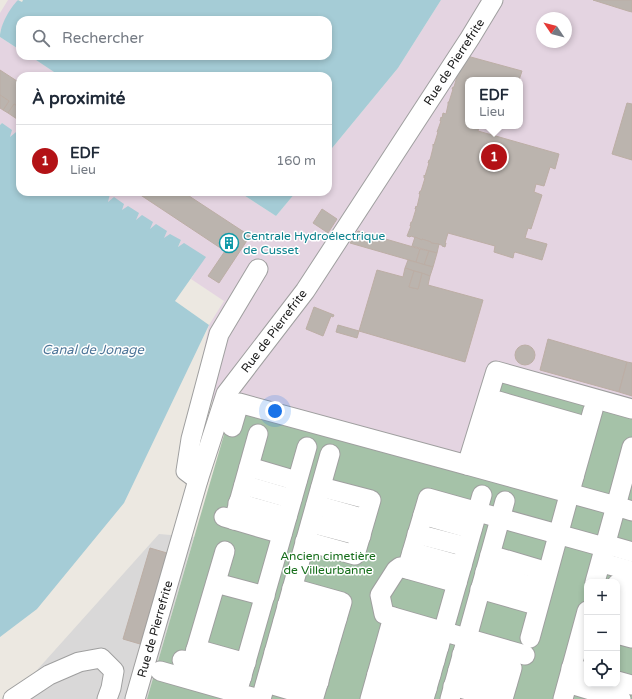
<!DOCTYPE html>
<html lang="fr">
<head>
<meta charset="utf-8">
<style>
  body { margin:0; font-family:"Varela Round",sans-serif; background:#f6f6f7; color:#1f2937 }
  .controls { position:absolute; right:12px; bottom:12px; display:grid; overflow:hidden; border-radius:8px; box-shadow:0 2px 6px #0003 }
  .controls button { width:36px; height:36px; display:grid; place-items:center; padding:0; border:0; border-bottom:1px solid #e0e1e3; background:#fff; color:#1f2937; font:20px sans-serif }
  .compass { position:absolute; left:536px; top:12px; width:36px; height:36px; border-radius:50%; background:#fff; box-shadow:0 2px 6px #0003; rotate:305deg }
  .you { position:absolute; left:275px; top:411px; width:14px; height:14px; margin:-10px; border:3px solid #fff; border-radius:50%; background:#1a73e8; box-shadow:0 0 0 6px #1a73e833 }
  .badge { display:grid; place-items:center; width:26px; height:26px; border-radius:50%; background:#b31216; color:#fff; font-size:13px; font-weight:700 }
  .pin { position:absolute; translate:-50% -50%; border:2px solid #fff; box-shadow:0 1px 4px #0006 }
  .popup { position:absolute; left:465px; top:77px; width:58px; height:52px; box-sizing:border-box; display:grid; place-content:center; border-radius:8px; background:#fff; filter:drop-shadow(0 1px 3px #0005); font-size:13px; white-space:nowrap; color:#747a83 }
  .popup b { font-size:15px; color:#1f2937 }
  .popup::after { content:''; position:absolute; left:50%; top:100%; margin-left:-8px; border:8px solid transparent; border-top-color:#fff }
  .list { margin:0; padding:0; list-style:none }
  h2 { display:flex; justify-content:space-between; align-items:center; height:52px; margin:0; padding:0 16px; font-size:17px }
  h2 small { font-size:13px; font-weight:400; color:#747a83 }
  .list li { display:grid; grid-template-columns:26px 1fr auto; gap:12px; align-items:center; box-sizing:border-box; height:72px; padding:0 16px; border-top:1px solid #e0e1e3 }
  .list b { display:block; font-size:15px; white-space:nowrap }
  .list p { margin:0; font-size:13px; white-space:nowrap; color:#747a83 }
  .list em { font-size:13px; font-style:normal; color:#747a83 }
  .icon { flex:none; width:22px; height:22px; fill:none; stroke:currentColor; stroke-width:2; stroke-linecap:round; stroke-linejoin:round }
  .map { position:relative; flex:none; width:632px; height:699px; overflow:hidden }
  .search { position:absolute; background:#fff; box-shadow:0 2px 6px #0003; left:16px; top:16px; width:316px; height:44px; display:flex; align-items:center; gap:10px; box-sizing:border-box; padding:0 14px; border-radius:12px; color:#747a83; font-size:15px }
  .panel { position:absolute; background:#fff; box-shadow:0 2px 6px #0003; left:16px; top:72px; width:316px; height:124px; border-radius:12px }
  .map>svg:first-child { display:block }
</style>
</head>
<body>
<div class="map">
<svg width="632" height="699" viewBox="0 0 632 699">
  <rect width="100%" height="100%" fill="#ece8e1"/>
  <polygon fill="#d9d8d8" points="159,534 194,537 147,699 3,699 20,689"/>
  <g fill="#e4d4e1" fill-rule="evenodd">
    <polygon points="8,0 18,0 6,17 0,32 0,13"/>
    <path d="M441 0H632V404L465 459 235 397 193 404 209 325 224 301 191 279 205 257 178 248 181 240 164 239 107 202V192H239L276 216 296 192H328V153L398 68ZM542 18H566V42H542ZM468 80H520V126H468Z"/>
    <polygon points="0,37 20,50 20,56 30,56 60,76 20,76 20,135 16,132 10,138 2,123 0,125"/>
  </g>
  <path fill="#a5c2a8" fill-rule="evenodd" d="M494 365 632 404V699H147L235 397 465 459ZM587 582H617V684H587Z"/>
  <g fill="#a5ccd6">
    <path d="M18 0 22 2 23 0H441L398 68 328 153V76H60L30 56H328V20H20V50L0 37C0 25 10 8 18 0Z"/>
    <polygon points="2,123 12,130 10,137 16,132 20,135 20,192 107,192 110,194 108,202 114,197 124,204 122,210 128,206 139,213 136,220 142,215 153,222 150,229 156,224 167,231 164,238 170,234 181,240 178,247 184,243 206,257 175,301 209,325 124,503 37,609 0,637 0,125"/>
    <polygon points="239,192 296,192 276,216"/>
  </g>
  <g fill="#bbb4ae" stroke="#bcaea5">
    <polygon points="593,0 632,0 632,12 628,11"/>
    <polygon points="467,56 522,71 519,80 468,80 468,126 479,126 478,131 559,154 555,169 550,167 544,186 536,184 534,192 542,195 531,229 528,228 525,238 547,244 542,260 515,252 514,253 513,258 494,252 495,246 448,233 445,243 446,243 445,247 442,246 442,245 431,243 431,242 422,239 422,240 419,239 411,236 410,237 407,236 411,226 410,226 411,222 412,222 416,209 415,209 416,206 417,207 420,194 419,194 420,191 421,191 425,178 424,178 424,175 425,176 429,163 428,163 429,160 430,160 433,148 433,144 434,145 438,132 437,132 441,121 440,121 441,117 442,118 443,113 446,114 448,105 448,102 449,102 453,89 452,89 453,87 454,87 460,66 464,67"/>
    <polygon points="0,70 20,83 20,108 14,104 8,113 3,110 9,101 0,95"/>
    <polygon points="0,95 9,101 3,110 0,108"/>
    <polygon points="627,103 632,104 632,160 612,154"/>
    <polygon points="14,104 20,108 20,116 17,119 8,113"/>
    <polygon points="136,192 183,192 250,236 219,283 208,276 225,251"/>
    <polygon points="322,209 337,219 328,233 313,223"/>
    <polygon points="358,231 420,249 416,262 350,243"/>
    <polygon points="415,237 422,240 422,239 431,242 431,243 439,244 437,253 412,246"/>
    <polygon points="420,249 429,251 424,265 416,262"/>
    <polygon points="429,251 437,253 433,267 424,265"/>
    <polygon points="408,260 433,267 430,276 405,268"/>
    <polygon points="405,268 414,271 409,287 418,289 422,273 430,276 428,285 483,300 465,362 359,331 377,270 403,277"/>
    <polygon points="414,271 422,273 418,289 409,287"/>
    <polygon points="314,307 334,315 333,317 331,316 323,336 306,329"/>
    <polygon points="338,325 359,331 357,338 336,332"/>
    <polygon points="548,339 627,362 619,392 540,370"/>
    <circle cx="525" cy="355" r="10"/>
    <polygon points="627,362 632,363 632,396 619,392"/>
    <polygon points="150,548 167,553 140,644 123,639"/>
  </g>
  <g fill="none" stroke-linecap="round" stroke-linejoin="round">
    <defs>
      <g id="minor">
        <polyline points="498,401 578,424"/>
        <polyline points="632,409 496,371 467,465 616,506 632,447"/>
        <polyline points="493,418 574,441"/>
        <polyline points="232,427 239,403 467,465"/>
        <polyline points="488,435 569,458"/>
        <polyline points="483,451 574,477 593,410"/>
        <polyline points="249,467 297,481"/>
        <polyline points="198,480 186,471 191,439 219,334 258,269"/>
        <polyline points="244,485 292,499"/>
        <polyline points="238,503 287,517"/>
        <polyline points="316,505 365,519"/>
        <polyline points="423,515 472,529"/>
        <polyline points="224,517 282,534"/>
        <polyline points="234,520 258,434"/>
        <polyline points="311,523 361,536"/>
        <polyline points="417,534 467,547"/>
        <polyline points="305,541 355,555 371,500 321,487"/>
        <polyline points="605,544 632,552"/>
        <polyline points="412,552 462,566"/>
        <polyline points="490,555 538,569"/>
        <polyline points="610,565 632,571"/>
        <polyline points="407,569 428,498 604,547"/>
        <polyline points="485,572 534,587"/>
        <polyline points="595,582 616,506 632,511"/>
        <polyline points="216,583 265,596"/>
        <polyline points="617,584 632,588"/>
        <polyline points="480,589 529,603 535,583"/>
        <polyline points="617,600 632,605"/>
        <polyline points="287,605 337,619"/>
        <polyline points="393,617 525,655"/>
        <polyline points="617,617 632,622"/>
        <polyline points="283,621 332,635"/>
        <polyline points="389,633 439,647"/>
        <polyline points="617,634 632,638"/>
        <polyline points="279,636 328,650"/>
        <polyline points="530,638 574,477"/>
        <polyline points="385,647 435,661"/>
        <polyline points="196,649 246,663"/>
        <polyline points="274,652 323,666"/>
        <polyline points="462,654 512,668 503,699"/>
        <polyline points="182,660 242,677"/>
        <polyline points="381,660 431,675"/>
        <polyline points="192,663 225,551"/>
        <polyline points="270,668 319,682"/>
        <polyline points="571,668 587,672"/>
        <polyline points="458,670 507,684"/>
        <polyline points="160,671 237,693"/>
        <polyline points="377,674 427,689"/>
        <polyline points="617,681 632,685"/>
        <polyline points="266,683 314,697 342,602 292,588"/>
        <polyline points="453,686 500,699"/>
        <polyline points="577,686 621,699"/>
        <polyline points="374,688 413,699"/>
        <polyline points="13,699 49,675 79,662 101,658 114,671 111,688 107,699"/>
        <polyline points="135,699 198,480 226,394 305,291 470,38 493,0"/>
        <polyline points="259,699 237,693 307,447"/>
        <polyline points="261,699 330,454"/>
        <polyline points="370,699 393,617 384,614 380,595 396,570 400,567 457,583"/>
        <polyline points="424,699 482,495"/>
        <polyline points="450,699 505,501"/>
        <polyline points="563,699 587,611"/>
      </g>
    </defs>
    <use href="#minor" stroke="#9f9f9f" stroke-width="21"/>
    <use href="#minor" stroke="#fff" stroke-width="19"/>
  </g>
  <defs>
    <symbol id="building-ring" viewBox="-11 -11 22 22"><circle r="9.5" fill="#fff" stroke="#0f9aa8" stroke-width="1.5"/><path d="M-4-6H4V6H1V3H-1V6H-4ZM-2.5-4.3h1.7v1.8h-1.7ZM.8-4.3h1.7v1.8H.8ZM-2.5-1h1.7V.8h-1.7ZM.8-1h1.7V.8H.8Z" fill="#0f9aa8"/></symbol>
  </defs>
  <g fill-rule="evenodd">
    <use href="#building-ring" x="218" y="232" width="22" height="22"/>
  </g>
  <g text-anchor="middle" stroke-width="3" stroke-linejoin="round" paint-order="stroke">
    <g font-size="12" fill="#1b1b1b" stroke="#fff">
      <text transform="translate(454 62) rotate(-57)" y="4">Rue de Pierrefrite</text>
      <text transform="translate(274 331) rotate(-53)" y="4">Rue de Pierrefrite</text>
      <text transform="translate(155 629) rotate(-74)" y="4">Rue de Pierrefrite</text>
    </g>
    <g font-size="12" fill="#0d838f" stroke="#fff" text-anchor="start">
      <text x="243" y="240">Centrale Hydroélectrique<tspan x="243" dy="14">de Cusset</tspan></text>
    </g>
    <g font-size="12" fill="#156d1a" stroke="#fff">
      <text x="328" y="560">Ancien cimetière<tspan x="328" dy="14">de Villeurbanne</tspan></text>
    </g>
    <g font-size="13" font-style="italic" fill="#4e7699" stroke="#fff">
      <text x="93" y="354">Canal de Jonage</text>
    </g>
  </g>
</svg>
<div class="controls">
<button>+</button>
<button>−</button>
<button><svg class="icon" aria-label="locate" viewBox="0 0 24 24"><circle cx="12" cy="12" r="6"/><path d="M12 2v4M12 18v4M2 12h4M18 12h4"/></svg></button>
</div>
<svg class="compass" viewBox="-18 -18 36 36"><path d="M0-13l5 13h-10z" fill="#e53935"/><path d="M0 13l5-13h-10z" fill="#747a83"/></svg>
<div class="you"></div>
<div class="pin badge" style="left:494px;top:157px">1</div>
<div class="popup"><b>EDF</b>Lieu</div>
<div class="search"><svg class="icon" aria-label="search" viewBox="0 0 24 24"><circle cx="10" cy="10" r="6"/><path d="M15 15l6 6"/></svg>Rechercher</div>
<section class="panel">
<h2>À proximité<small></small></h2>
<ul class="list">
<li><span class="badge">1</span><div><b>EDF</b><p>Lieu</p></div><em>160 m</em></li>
</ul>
</section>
</div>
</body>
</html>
